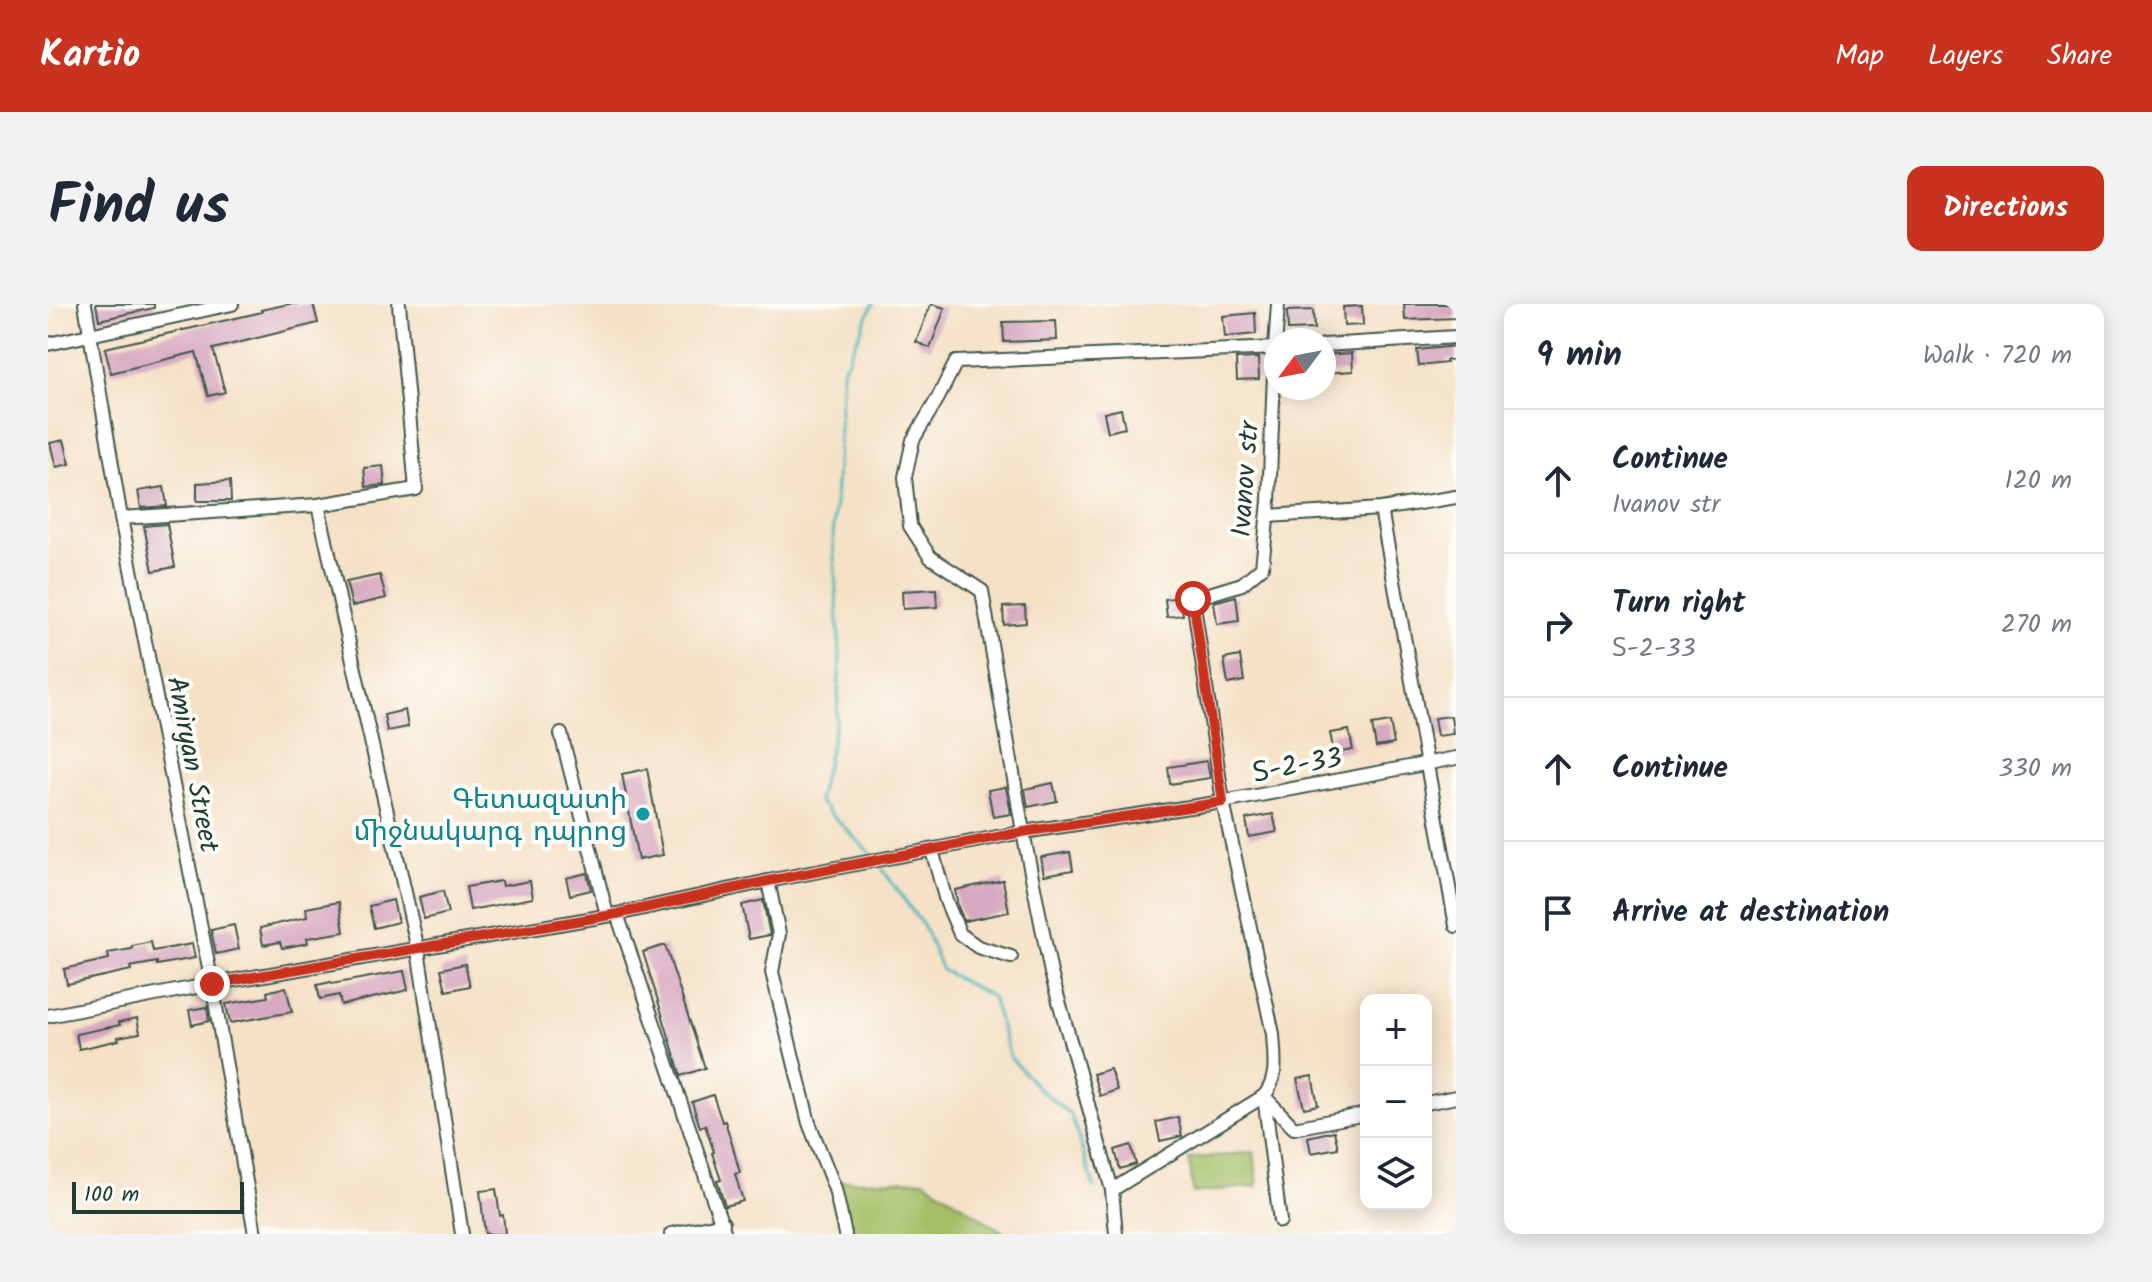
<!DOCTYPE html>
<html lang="en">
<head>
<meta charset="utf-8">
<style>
  body { margin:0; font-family:Kalam,"Noto Sans Armenian",sans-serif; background:#f2f2f3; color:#1f2937 }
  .controls { position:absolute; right:24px; bottom:24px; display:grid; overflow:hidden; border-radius:16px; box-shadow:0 4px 20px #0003 }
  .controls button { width:72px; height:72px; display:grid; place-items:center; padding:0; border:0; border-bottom:2px solid #e0e1e3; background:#fff; color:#1f2937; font:40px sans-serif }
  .compass { position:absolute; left:1216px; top:24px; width:72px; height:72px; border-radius:50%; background:#fff; box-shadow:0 4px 20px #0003; rotate:238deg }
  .scale { position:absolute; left:24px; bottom:20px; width:172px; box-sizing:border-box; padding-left:8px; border:4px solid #1f3d34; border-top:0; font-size:22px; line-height:28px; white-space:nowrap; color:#1f3d34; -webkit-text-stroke:6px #fdfcf7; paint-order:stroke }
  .stop { position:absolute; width:24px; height:24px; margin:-18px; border:6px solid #c8321e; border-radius:50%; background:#fff }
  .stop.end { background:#c8321e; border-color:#fff; box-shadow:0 2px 8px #0008 }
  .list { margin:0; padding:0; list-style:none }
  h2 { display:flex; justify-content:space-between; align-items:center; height:104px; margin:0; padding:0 32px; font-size:34px }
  h2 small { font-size:26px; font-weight:400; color:#747a83 }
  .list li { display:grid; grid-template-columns:52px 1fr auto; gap:24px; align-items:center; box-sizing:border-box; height:144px; padding:0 32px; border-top:2px solid #e0e1e3 }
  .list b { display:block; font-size:30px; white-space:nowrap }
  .list p { margin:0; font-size:26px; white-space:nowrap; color:#747a83 }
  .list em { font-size:26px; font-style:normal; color:#747a83 }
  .icon { flex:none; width:44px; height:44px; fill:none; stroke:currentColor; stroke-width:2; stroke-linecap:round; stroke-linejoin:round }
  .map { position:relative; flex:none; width:1408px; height:930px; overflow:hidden; border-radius:16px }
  header { display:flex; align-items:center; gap:48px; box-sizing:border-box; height:112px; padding:0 40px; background:#c8321e; color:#fff }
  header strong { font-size:38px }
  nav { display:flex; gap:44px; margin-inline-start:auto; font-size:28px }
  .intro { display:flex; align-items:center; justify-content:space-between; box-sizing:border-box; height:192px; padding:0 48px }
  h1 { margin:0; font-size:56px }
  .button { padding:20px 36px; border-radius:16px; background:#c8321e; color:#fff; font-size:28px; font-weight:700 }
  main { display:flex; gap:48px; padding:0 48px }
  aside { flex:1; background:#fff; border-radius:16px; box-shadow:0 4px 20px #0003 }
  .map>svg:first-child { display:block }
</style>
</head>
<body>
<header>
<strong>Kartio</strong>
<nav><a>Map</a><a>Layers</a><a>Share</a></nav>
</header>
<div class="intro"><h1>Find us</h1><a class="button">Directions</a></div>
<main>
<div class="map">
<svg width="1408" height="930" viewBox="0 0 1408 930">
  <rect width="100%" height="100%" fill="#fdfcf7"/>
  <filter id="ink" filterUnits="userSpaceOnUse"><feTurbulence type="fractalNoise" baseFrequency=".0125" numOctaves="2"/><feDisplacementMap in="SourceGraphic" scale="16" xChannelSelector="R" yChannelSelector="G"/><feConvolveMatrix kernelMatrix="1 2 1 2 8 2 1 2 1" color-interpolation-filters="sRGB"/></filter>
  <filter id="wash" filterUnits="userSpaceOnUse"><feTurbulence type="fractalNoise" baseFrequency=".006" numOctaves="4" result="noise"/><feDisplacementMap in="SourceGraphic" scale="32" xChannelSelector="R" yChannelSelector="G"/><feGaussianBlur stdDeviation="1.8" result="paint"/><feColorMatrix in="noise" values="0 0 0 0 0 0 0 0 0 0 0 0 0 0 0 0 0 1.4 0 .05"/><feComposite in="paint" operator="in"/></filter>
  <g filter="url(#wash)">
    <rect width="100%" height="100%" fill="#f5e1c6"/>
    <g fill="#a3be65" stroke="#617e4c" stroke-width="2">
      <polygon points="1206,848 1210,882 1145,889 1141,855"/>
      <polygon points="876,876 958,930 799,930 792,877"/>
    </g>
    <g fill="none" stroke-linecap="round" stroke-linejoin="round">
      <g stroke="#45b5bc" stroke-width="3">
        <polyline points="821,548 770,497 789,414 792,352 785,235 794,68 825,0"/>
        <polyline points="835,566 876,623 894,666 944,693 962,753 990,784 1023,811 1046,883"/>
      </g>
    </g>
    <g id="blocks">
      <g fill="#d7a9c0">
        <polygon points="48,0 106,0 106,4 51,16"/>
        <polygon points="241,0 265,0 270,19 165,45 177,88 160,92 148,48 63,69 57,44 214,8 213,6"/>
        <polygon points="883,0 897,4 882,44 868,38"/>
        <polygon points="1356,0 1408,0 1408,14 1357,16"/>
        <polygon points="1314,2 1315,21 1296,22 1295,3"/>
        <polygon points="1265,6 1266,25 1240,26 1239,7"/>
        <polygon points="1207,9 1208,30 1177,33 1175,12"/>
        <polygon points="1008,17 1009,36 956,38 955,18"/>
        <polygon points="1408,42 1408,56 1398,56 1399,59 1371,62 1369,46"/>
        <polygon points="1304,49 1305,67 1277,69 1276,51"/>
        <polygon points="1210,54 1211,75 1189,76 1188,55"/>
        <polygon points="1073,105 1077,124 1060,128 1056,109"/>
        <polygon points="16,136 22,160 8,163 2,139"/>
        <polygon points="335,162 337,181 318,183 316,164"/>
        <polygon points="182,177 183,197 149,197 149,179"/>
        <polygon points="116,183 119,202 93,204 90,187"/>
        <polygon points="119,220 127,263 105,267 96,222"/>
        <polygon points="332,271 338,294 304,302 298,278"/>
        <polygon points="888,285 889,303 855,305 854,287"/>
        <polygon points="1188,292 1191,317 1169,320 1166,298"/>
        <polygon points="1132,293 1135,311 1119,313 1117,295"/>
        <polygon points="977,302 978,319 956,321 955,303"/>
        <polygon points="1192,352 1196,377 1180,380 1176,355"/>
        <polygon points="357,406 360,423 339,427 336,411"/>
        <polygon points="1403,412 1405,430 1389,432 1386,414"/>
        <polygon points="1342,418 1346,440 1328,443 1324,421"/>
        <polygon points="1301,426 1305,446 1286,449 1282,429"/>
        <polygon points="1159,457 1162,474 1122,480 1120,463"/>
        <polygon points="599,465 615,551 590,556 574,470"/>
        <polygon points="1005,479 1009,497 980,503 977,485"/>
        <polygon points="958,483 963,510 945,513 940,486"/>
        <polygon points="1225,510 1229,528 1201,533 1198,515"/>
        <polygon points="1022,548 1025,566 996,571 993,553"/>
        <polygon points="539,569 543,586 522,591 518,574"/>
        <polygon points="955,576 961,608 916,617 910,603 907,586"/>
        <polygon points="453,577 454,582 482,577 485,594 422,606 418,583"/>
        <polygon points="395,587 400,609 376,615 371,593"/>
        <polygon points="345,596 350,618 326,624 321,602"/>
        <polygon points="715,596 722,631 701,635 694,601"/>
        <polygon points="291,598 296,628 259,634 260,639 234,644 232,638 215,641 212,624 259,613 258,604"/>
        <polygon points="186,621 191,645 168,650 163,626"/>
        <polygon points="103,638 105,647 144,640 147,654 109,661 109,658 82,663 83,666 19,680 16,665 61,655 60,649 84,645 84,642"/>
        <polygon points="617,641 657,764 633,772 595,648"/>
        <polygon points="417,660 422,682 398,687 393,665"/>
        <polygon points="356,667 360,686 293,701 291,691 272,695 269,681 283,678 284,680"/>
        <polygon points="238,683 244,708 182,719 178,700 220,693 219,688"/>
        <polygon points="159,703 161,717 144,721 141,706"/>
        <polygon points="89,714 92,729 70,733 71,736 31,745 28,730 72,721 71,718"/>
        <polygon points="1062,765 1069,786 1052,792 1045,770"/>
        <polygon points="1264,772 1270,801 1256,804 1249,775"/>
        <polygon points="665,791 674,818 677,817 684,840 692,869 687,870 695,897 677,902 669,877 673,876 664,849 666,848 657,821 652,823 644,798"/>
        <polygon points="1130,813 1134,832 1112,837 1108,818"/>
        <polygon points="1286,827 1290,844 1263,849 1260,833"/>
        <polygon points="1083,841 1088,860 1072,865 1067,846"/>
        <polygon points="448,885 452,912 455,911 457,930 437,930 432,887"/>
      </g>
    </g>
  </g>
  <g filter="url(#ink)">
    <use href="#blocks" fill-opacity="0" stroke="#3f564a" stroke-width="2"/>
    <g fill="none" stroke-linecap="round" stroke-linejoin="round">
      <defs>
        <g id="minor">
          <polyline points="37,0 73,214 164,680 207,930"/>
          <polyline points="0,40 184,0"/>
          <polyline points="1276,41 1408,33"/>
          <polyline points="270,201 370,646 414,930"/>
          <polyline points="1333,205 1408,622"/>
          <polyline points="1220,212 1333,205 1408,193"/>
          <polyline points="73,214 270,201 368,185 351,0"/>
          <polyline points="513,430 559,611"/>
          <polyline points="884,546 898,597 912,630 930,643 963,653"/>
          <polyline points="720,577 731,630 724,668 761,819 787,885 797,930"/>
          <polyline points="569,610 677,930"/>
          <polyline points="0,712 164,680 569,610 720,577 975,528 1175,498 1408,454"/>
          <polyline points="1216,792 1232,917"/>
          <polyline points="1216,792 1246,824 1318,810"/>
          <polyline points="1378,799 1408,793"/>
          <path d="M1064 886 1216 792C1231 774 1226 752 1225 730L1175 498 1145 295 1194 280 1214 263 1221 198 1227 44 1230 0"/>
          <polyline points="623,930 675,919"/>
          <polyline points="1068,930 1064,886 1003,669 975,528 934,287 882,253 862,222 857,173 865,136 890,94 908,58 1228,44"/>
        </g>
      </defs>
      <use href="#minor" stroke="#3f564a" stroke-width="16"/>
      <use href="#minor" stroke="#fff" stroke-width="12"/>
    </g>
  </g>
  <g fill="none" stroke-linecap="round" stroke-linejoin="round" filter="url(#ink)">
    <polyline stroke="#c8321e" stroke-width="10" points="164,680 569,610 720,577 975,528 1175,498 1145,295"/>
  </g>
  <circle fill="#0f9aa8" stroke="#fdfcf7" stroke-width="3" cx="595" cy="510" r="8"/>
  <g text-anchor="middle" stroke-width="8" stroke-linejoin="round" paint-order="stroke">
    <g font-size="28" fill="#1f3d34" stroke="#fdfcf7">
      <text transform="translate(1196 175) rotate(-86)" y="10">Ivanov str</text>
      <text transform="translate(146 460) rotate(79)" y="10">Amiryan Street</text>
      <text transform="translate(1249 460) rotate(-10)" y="10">Տ-2-33</text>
    </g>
    <g font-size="28" fill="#0d838f" stroke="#fdfcf7" text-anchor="end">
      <text x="579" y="504">Գետազատի<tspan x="579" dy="32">միջնակարգ դպրոց</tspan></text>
    </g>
  </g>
</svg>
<div class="controls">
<button>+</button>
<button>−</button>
<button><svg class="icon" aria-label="layers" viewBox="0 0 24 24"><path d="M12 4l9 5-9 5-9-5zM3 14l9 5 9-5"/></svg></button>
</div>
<svg class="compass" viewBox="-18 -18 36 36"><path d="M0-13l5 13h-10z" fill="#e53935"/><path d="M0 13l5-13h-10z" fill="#747a83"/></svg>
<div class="scale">100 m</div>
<div class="stop" style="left:1145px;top:295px"></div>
<div class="stop end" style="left:164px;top:680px"></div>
</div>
<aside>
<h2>9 min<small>Walk · 720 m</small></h2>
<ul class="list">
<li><svg class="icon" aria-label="ahead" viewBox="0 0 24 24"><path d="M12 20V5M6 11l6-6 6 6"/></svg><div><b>Continue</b><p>Ivanov str</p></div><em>120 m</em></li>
<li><svg class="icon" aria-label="right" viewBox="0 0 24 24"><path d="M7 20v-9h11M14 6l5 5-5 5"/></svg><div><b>Turn right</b><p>Տ-2-33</p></div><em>270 m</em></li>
<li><svg class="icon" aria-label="ahead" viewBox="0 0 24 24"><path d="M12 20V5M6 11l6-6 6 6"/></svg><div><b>Continue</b></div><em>330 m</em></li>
<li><svg class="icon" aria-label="arrive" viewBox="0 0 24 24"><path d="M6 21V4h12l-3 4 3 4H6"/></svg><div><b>Arrive at destination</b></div></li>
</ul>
</aside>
</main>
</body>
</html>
